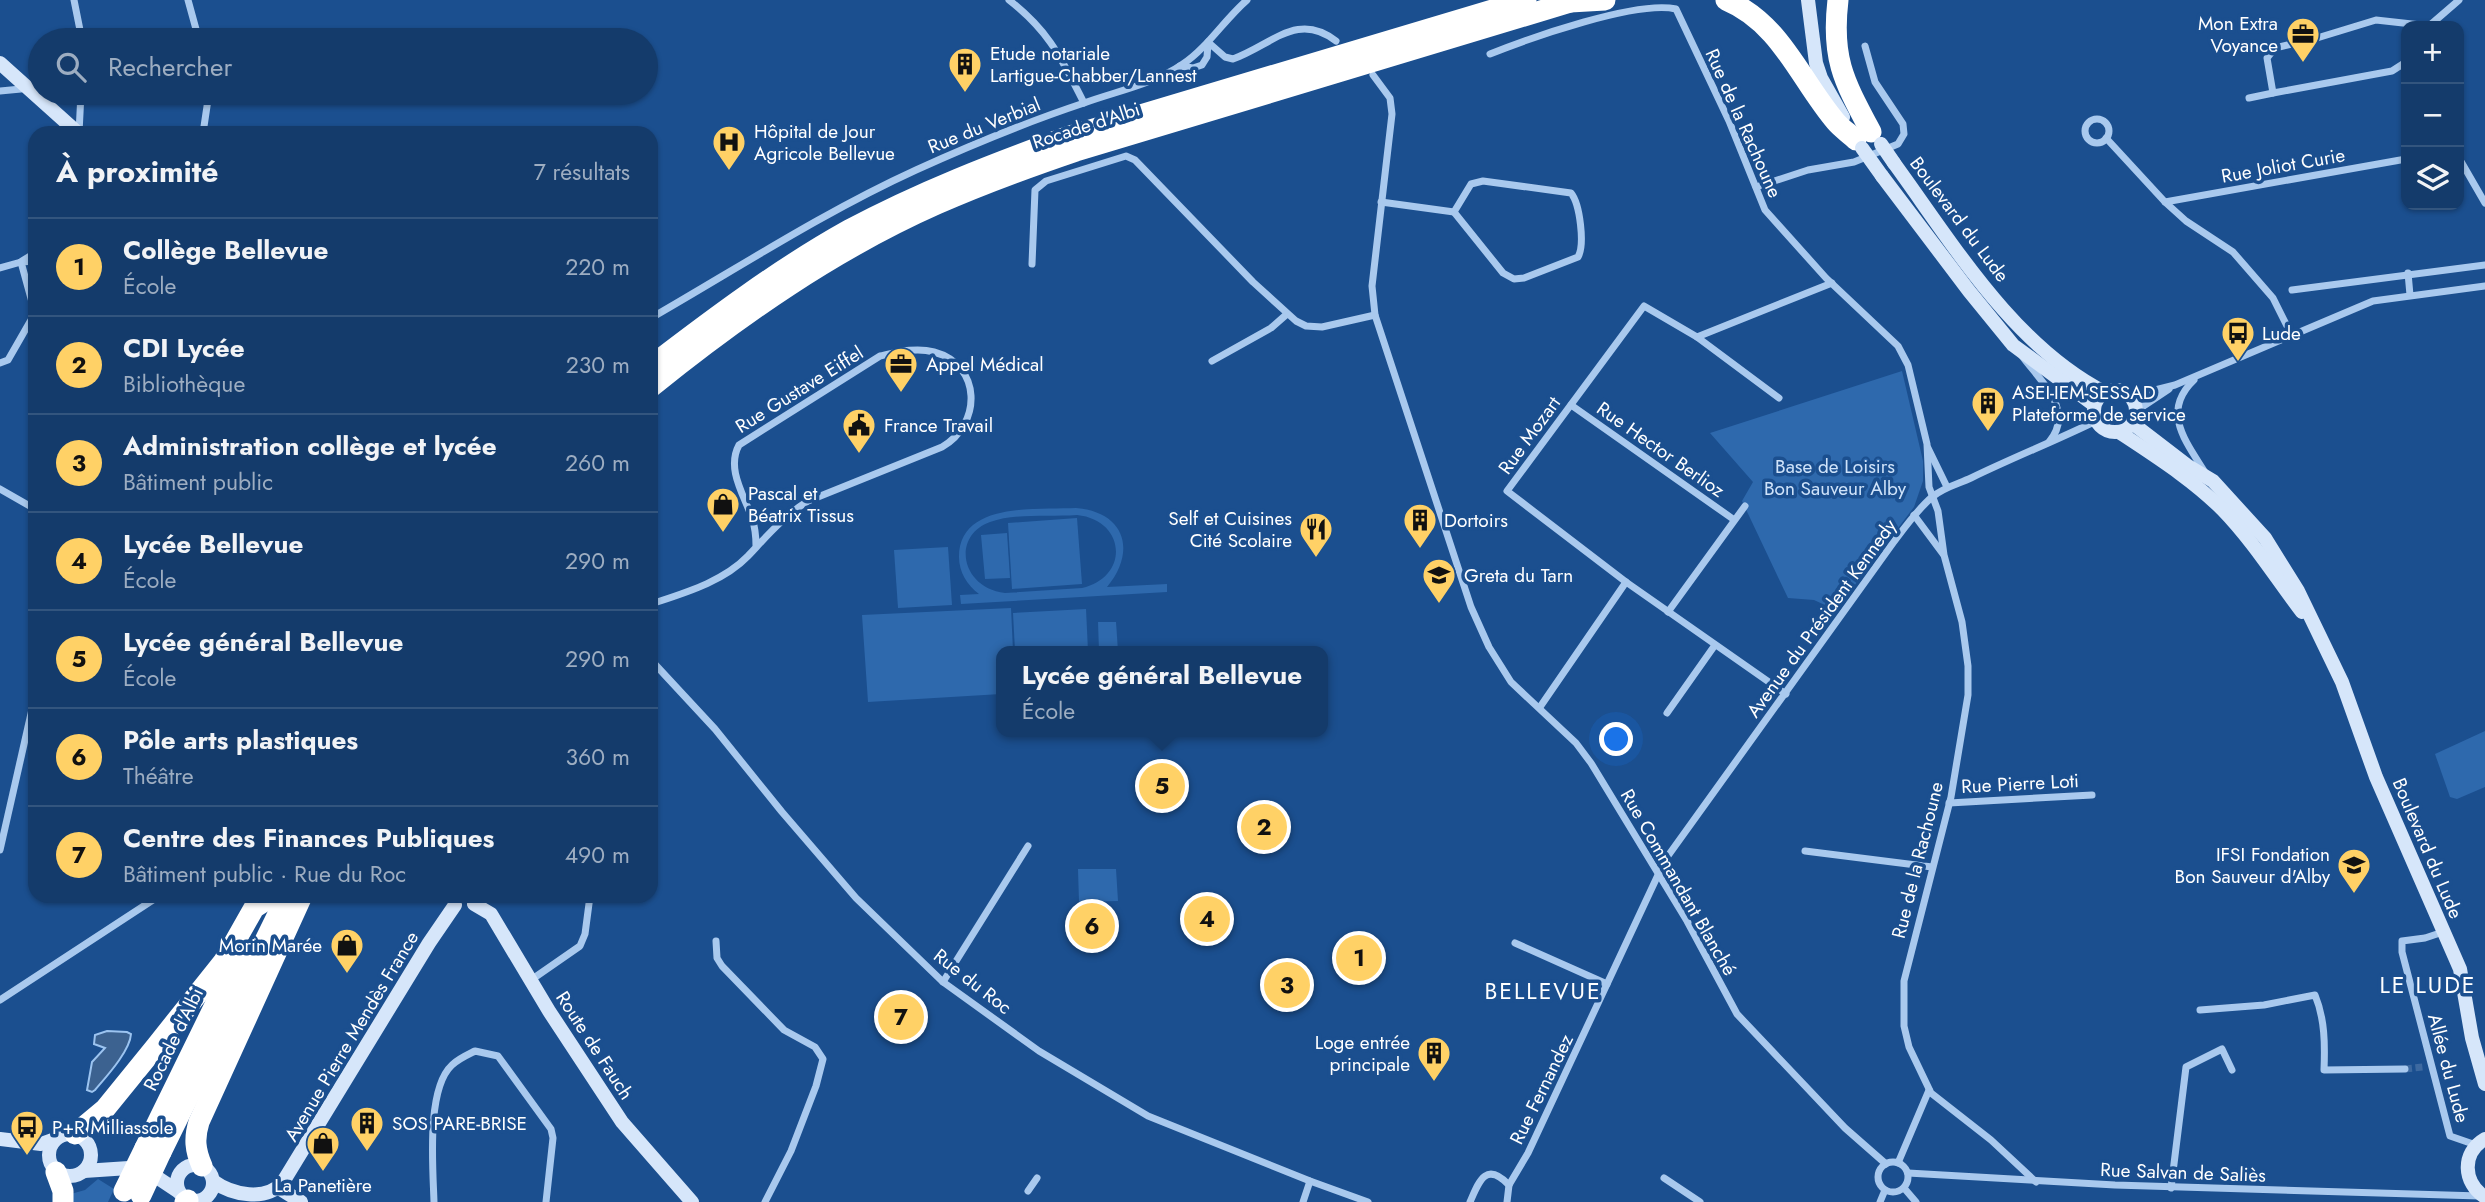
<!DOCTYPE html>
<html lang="fr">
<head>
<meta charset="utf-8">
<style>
  body { margin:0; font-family:Jost,sans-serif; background:#1d4271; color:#f1f3f6 }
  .controls { position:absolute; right:21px; top:21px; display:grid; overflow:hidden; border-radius:14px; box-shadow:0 2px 5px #0004 }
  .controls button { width:63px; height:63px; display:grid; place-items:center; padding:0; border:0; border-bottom:2px solid #33557e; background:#143b6b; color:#f1f3f6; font:35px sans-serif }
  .you { position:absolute; left:1617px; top:740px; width:24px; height:24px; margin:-18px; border:5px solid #fff; border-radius:50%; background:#1a73e8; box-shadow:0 0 0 10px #1a73e833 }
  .badge { display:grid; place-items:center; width:46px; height:46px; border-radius:50%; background:#ffd166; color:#111; font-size:23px; font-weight:700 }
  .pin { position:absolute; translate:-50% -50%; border:4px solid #fff; box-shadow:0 2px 7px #0006 }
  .popup { position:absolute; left:996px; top:646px; width:332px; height:91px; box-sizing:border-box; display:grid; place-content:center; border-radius:14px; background:#143b6b; filter:drop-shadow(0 2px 5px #0005); font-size:23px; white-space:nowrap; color:#9dadc1 }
  .popup b { font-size:26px; color:#f1f3f6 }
  .popup::after { content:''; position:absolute; left:50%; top:100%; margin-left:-14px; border:14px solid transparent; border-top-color:#143b6b }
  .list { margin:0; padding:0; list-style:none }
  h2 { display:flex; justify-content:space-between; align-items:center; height:91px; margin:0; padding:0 28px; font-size:30px }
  h2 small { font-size:23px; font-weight:400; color:#9dadc1 }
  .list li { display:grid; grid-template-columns:46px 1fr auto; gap:21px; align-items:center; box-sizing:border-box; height:98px; padding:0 28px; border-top:2px solid #33557e }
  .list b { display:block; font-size:26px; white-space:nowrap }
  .list p { margin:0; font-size:23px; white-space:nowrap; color:#9dadc1 }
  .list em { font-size:23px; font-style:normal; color:#9dadc1 }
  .icon { flex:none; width:38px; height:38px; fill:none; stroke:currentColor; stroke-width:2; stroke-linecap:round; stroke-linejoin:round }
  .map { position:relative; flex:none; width:2485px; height:1202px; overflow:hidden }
  .search { position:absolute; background:#143b6b; box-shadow:0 2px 5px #0004; left:28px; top:28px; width:630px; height:77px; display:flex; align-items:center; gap:18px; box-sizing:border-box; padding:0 24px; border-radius:38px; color:#9dadc1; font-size:26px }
  .panel { position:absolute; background:#143b6b; box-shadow:0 2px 5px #0004; left:28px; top:126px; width:630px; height:777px; border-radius:21px }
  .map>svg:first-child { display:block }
</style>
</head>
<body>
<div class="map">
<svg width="2485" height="1202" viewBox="0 0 2485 1202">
  <rect width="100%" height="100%" fill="#1b4f8f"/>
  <g fill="#2e69ad" fill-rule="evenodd">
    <polygon points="1902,371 1923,461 1923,481 1914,507 1845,598 1840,600 1835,598 1827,606 1814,600 1788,598 1742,501 1753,482 1710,433"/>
    <path d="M1076 508C1125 512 1137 551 1107 587L1167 584V592L961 604 960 595 979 594C967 585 959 572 959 557 959 501 1038 510 1076 508ZM1077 515C1126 520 1130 577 1082 588L1005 593C961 588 951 536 990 522 1016 513 1049 517 1077 515Z"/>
    <polygon points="1077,518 1082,584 1012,589 1008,523"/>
    <polygon points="1007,533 1010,578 985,579 981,535"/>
    <polygon points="948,547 952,605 898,608 894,550"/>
    <polygon points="1011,608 1013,651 1001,651 1001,694 868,702 862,615"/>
    <polygon points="1086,609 1088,651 1015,651 1013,613"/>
    <polygon points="1098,622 1116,622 1118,651 1099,651"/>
    <polygon points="2485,731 2485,787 2457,799 2450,797 2435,754"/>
    <polygon points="1078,869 1116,869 1118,901 1079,902"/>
    <polygon points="98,1179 114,1189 108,1202 67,1202 67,1195 85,1190"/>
  </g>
  <path fill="#3c6290" stroke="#9cc4f0" stroke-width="2" d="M107 1031 127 1032 131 1034C130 1051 106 1077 95 1090L92 1092 87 1090 92 1062 105 1048 94 1044 95 1035Z"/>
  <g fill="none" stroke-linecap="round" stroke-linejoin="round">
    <polyline stroke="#3d69a0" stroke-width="7" stroke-dasharray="7 3.5" stroke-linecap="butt" points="2405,1069 2423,1067"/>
    <g stroke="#a9c9ee" stroke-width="7">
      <polyline points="74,0 82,40"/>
      <polyline points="188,0 199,40"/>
      <path d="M1009 0C1050 32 1061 58 1084 103"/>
      <polyline points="2429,26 2459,0"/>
      <path d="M1208 42 1225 57 1233 59C1272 45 1297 11 1336 41"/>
      <path d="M1490 54C1530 38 1637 0 1676 9L1729 121 1765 210 1826 278 1898 346 1908 365 1927 444 1929 487 1938 511 1944 555 1962 622 1968 666V695L1951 797 1904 981V1026L1909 1047 1931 1093 1991 1140 2036 1182"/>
      <polyline points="2406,62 2392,71 2273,93 2267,58 2275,48 2317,38 2376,20 2430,26"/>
      <polyline points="1180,66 1193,68 1202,65 1207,57 1208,43"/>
      <polyline points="1373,75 1390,98 1392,114 1372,286 1375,315 1471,607 1489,647 1511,682 1576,743 1591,763 1687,921 1737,1014 1845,1128 1886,1164"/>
      <polyline points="0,91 21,89 26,86"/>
      <polyline points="2249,98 2273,93"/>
      <circle cx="2097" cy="131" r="12"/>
      <polyline points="79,133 81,93"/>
      <polyline points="203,133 209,93"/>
      <polyline points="2106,138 2165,202 2186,221 2233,252 2273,298 2291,334"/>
      <polyline points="2459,158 2485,203"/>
      <path d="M1483 181 1571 193C1580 204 1585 245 1578 257L1524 278 1514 279 1503 273 1454 212 1471 184Z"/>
      <polyline points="1756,187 1808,170 1854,162 1898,144 1904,134 1903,124 1875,82 1865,46"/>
      <polyline points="1381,202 1454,212"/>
      <polyline points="2165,202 2406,159"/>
      <polyline points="22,261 35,253"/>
      <polyline points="1032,264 1035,190 1046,181 1126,156 1135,160 1253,282 1296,321 1306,326 1322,327 1375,315"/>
      <polyline points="0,268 21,262 35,261"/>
      <polyline points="2408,273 2410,295"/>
      <polyline points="2292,290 2485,265"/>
      <path d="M651 318C738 268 824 212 916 170 971 145 1027 122 1084 103 1117 91 1154 84 1183 64 1208 47 1224 20 1247 0"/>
      <polyline points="1697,337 1832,283"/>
      <path d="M2022 356C2040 381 2076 410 2049 442"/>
      <polyline points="1212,361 1271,328 1287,314"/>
      <polyline points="0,363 8,360 35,313 21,262"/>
      <path d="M2194 380C2160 412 2187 443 2206 474"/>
      <polyline points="2129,394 2147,392 2175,385 2373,301 2485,286"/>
      <polyline points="1779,398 1697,337 1644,306 1507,491 1626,582 1786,694"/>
      <polyline points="1571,405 1733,519"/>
      <polyline points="2136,411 2169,389"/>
      <polyline points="1928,448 1947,487"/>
      <polyline points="0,489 35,509"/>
      <polyline points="1914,515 1943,554"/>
      <path d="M651 604C684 593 723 582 748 556 767 536 784 516 808 501L942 447C982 424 982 365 934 352 916 347 898 352 880 356L739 445C726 469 744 495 752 518 755 527 756 536 756 546"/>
      <polyline points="1668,612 1745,506"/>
      <polyline points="651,660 715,729 782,812 856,898 943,982 1039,1051 1148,1116 1310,1181 1368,1202"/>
      <polyline points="1540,707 1626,582"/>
      <polyline points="1667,713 1715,645"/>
      <polyline points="1949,803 2092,795"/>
      <polyline points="0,850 35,696"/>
      <polyline points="1805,851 1932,867"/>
      <polyline points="2443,932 2425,938 2402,941 2402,952 2450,1136 2476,1145"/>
      <polyline points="716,941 717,958 722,966 784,1030 815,1047 823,1059 816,1086 791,1151 765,1202"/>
      <polyline points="1515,943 1607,984"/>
      <polyline points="531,980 580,946 585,934 590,896"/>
      <polyline points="943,982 1028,846"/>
      <polyline points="0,1000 159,896"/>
      <path d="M2200 1010 2264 1005 2315 995C2325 1019 2325 1045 2324 1070L2405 1069"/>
      <circle cx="1893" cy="1177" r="15"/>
      <polyline points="1898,1163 1929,1090"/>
      <polyline points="1908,1173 2115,1185 2480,1196"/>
      <polyline points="1664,1178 1700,1202"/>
      <polyline points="1904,1188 1916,1202"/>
      <polyline points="2171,1188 2186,1067 2222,1049 2232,1070"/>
      <polyline points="1028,1191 1037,1178"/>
      <path d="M434 1202C433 1168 426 1089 452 1065 458 1059 467 1055 475 1051L498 1056 551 1129 553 1138 546 1202"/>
      <polyline points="1303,1202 1310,1181"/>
      <path d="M1470 1202C1479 1181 1486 1161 1509 1185"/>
      <path d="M1507 1202 1509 1185 1528 1153 1665 860 1893 543C1905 527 1917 510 1932 497 1944 487 1958 484 1971 478 2012 458 2055 441 2096 421"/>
      <polyline points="1880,1202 1885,1190"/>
    </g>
    <g stroke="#d6e6fa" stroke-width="14">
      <polyline points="1808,0 1816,63 1821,78 1843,117"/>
      <polyline points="0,63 78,133"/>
      <path d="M1894 163C1953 244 2013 345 2104 392"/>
      <polyline points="1882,176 1969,291 2013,345 2094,405"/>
      <circle cx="2115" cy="411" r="21"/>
      <polyline points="2132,423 2188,466 2213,481 2265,538 2298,591 2342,682 2376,777 2460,969 2472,1038 2485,1084"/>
      <path d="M2119 432C2155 456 2192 479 2223 510 2253 541 2276 578 2302 612"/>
      <polyline points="474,904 491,914 549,1011 622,1122 692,1202"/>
      <circle cx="70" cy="1155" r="21"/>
      <polyline points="0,1139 41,1144 55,1139"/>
      <path d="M2485 1139C2461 1153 2463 1183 2485 1197"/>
      <circle cx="195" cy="1183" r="18"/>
      <polyline points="84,1171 129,1168"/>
      <polyline points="152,1174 179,1192"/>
      <path d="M213 1181C232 1195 266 1202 283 1182L429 943 455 905"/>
      <polyline points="279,1188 301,1202"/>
    </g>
    <g stroke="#fff" stroke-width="21">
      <path d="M1726 0C1781 23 1800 80 1836 122 1842 129 1850 134 1856 140"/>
      <path d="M1838 0C1831 59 1844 81 1871 132"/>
      <polyline points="1570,2 1605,0"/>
      <path d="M651 366C715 317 779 269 849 230 920 192 995 163 1070 136L1526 0"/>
      <path d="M651 387C739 316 833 250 937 204 982 184 1029 167 1076 151L1577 0"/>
      <polyline points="75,1134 105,1109 157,1045 224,961 254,908 268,899"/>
      <polyline points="145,1148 240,954"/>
      <polyline points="161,1152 287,896"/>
      <path d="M202 1166C195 1150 194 1138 199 1122L302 896"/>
      <polyline points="56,1172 63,1191 63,1202"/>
      <polyline points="185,1202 188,1200"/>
    </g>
    <g stroke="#d6e6fa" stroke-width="14">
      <polyline points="1881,144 1894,163"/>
      <polyline points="1862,148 1882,176"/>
    </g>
    <g stroke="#fff" stroke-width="21">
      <polyline points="124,1191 145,1148"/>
      <polyline points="141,1195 161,1152"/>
    </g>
  </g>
  <defs>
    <symbol id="office-pin" viewBox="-11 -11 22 30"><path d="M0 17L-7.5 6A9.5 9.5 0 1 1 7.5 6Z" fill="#ffd166" stroke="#1b4f8f"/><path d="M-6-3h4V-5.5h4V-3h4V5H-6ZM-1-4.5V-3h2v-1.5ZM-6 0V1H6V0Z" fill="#111"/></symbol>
    <symbol id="building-pin" viewBox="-11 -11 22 30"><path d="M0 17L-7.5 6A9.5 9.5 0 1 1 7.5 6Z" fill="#ffd166" stroke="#1b4f8f"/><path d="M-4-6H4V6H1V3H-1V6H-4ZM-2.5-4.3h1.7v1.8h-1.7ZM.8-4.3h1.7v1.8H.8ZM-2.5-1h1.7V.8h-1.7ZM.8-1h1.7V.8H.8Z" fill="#111"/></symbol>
    <symbol id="hospital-pin" viewBox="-11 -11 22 30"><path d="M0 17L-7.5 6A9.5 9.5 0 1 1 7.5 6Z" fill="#ffd166" stroke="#1b4f8f"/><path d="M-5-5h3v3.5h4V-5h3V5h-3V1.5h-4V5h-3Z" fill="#111"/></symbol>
    <symbol id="bus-pin" viewBox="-11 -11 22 30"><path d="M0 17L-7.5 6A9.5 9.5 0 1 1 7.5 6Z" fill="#ffd166" stroke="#1b4f8f"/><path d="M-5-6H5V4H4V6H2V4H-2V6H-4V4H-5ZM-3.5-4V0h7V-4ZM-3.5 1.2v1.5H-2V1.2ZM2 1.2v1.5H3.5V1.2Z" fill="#111"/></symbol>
    <symbol id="civic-pin" viewBox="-11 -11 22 30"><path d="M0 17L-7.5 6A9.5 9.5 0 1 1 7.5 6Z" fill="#ffd166" stroke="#1b4f8f"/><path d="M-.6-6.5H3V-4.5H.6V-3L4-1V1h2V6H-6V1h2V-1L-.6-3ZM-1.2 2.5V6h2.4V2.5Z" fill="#111"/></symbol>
    <symbol id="shop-pin" viewBox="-11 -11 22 30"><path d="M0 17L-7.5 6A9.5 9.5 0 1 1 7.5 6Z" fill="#ffd166" stroke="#1b4f8f"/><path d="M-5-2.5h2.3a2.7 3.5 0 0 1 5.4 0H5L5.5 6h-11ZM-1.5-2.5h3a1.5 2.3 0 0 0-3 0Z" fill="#111"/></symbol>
    <symbol id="restaurant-pin" viewBox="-11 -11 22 30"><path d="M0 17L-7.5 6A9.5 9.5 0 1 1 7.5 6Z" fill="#ffd166" stroke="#1b4f8f"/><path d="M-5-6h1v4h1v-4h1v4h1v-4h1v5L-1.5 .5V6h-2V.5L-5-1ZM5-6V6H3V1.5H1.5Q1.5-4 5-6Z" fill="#111"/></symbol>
    <symbol id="university-pin" viewBox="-11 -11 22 30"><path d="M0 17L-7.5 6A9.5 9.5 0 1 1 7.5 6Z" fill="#ffd166" stroke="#1b4f8f"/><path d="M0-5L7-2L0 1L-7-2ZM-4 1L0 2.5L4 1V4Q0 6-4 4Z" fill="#111"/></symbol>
  </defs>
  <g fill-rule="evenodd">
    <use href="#office-pin" x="2284" y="15" width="38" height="52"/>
    <use href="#building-pin" x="946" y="45" width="38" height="52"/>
    <use href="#hospital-pin" x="710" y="123" width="38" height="52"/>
    <use href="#bus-pin" x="2219" y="314" width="38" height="52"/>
    <use href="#office-pin" x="882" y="345" width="38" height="52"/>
    <use href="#building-pin" x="1969" y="384" width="38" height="52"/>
    <use href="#civic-pin" x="840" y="406" width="38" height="52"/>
    <use href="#shop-pin" x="704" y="485" width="38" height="52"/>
    <use href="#building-pin" x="1401" y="501" width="38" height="52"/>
    <use href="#restaurant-pin" x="1297" y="510" width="38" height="52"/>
    <use href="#university-pin" x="1420" y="556" width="38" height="52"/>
    <use href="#university-pin" x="2335" y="846" width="38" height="52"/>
    <use href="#shop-pin" x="328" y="926" width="38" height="52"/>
    <use href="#building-pin" x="1415" y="1034" width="38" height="52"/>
    <use href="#building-pin" x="348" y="1104" width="38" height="52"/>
    <use href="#bus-pin" x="8" y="1108" width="38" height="52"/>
    <use href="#shop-pin" x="304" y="1124" width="38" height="52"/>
  </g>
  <g text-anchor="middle" stroke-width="7" stroke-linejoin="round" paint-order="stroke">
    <g font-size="19" fill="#fff" stroke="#1b4f8f" text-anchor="start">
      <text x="2278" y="30" text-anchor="end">Mon Extra<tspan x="2278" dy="22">Voyance</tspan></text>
      <text x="990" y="60">Etude notariale<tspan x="990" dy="22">Lartigue-Chabber/Lannest</tspan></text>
      <text x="754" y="138">Hôpital de Jour<tspan x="754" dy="22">Agricole Bellevue</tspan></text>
      <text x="2262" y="340">Lude</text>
      <text x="926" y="371">Appel Médical</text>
      <text x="2012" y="399">ASEI-IEM-SESSAD<tspan x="2012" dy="22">Plateforme de service</tspan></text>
      <text x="884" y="432">France Travail</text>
      <text x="748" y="500">Pascal et<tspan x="748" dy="22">Béatrix Tissus</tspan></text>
      <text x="1292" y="525" text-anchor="end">Self et Cuisines<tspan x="1292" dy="22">Cité Scolaire</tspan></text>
      <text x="1444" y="527">Dortoirs</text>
      <text x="1464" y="582">Greta du Tarn</text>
      <text x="2330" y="861" text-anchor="end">IFSI Fondation<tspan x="2330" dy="22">Bon Sauveur d'Alby</tspan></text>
      <text x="322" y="952" text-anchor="end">Morin Marée</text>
      <text x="1410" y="1049" text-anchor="end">Loge entrée<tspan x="1410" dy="22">principale</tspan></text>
      <text x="392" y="1130">SOS PARE-BRISE</text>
      <text x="52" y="1134">P+R Milliassole</text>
      <text x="323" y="1192" text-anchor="middle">La Panetière</text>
    </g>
    <g font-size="19" fill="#fff" stroke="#1b4f8f">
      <text transform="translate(1744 123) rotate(66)" y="7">Rue de la Rachoune</text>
      <text transform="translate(984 125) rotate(-22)" y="7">Rue du Verbial</text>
      <text transform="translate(1086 125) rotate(-18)" y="7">Rocade d'Albi</text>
      <text transform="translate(2283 165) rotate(-10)" y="7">Rue Joliot Curie</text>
      <text transform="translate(1960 219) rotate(53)" y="7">Boulevard du Lude</text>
      <text transform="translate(799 389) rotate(-32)" y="7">Rue Gustave Eiffel</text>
      <text transform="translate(1529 435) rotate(-54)" y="7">Rue Mozart</text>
      <text transform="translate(1661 449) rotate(35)" y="7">Rue Hector Berlioz</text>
      <text transform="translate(1821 618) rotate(-54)" y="7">Avenue du Président Kennedy</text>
      <text transform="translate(2020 783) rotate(-3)" y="7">Rue Pierre Loti</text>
      <text transform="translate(2428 848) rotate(67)" y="7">Boulevard du Lude</text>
      <text transform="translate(1917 860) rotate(-76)" y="7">Rue de la Rachoune</text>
      <text transform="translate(1679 882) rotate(60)" y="7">Rue Commandant Blanché</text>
      <text transform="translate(973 981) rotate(38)" y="7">Rue du Roc</text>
      <text transform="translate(351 1036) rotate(-59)" y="7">Avenue Pierre Mendès France</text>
      <text transform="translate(173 1039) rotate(-64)" y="7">Rocade d'Albi</text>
      <text transform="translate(595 1045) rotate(57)" y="7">Route de Fauch</text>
      <text transform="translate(2449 1068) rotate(75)" y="7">Allée du Lude</text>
      <text transform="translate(1541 1089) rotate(-64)" y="7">Rue Fernandez</text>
      <text transform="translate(2183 1172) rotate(2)" y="7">Rue Salvan de Saliès</text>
    </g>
    <g font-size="19" fill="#cfe3fa" stroke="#1b4f8f">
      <text x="1835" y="473">Base de Loisirs<tspan x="1835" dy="22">Bon Sauveur Alby</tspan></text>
    </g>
    <g font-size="23" letter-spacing="2" fill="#fff" stroke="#1b4f8f">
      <text x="2428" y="993">LE LUDE</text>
      <text x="1543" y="999">BELLEVUE</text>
    </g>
  </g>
</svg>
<div class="controls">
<button>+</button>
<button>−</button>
<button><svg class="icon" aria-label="layers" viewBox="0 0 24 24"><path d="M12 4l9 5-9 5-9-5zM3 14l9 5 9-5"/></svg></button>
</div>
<div class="you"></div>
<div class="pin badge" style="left:1359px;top:958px">1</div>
<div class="pin badge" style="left:1264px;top:827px">2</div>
<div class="pin badge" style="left:1287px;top:985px">3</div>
<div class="pin badge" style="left:1207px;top:919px">4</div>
<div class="pin badge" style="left:1162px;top:786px">5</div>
<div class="popup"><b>Lycée général Bellevue</b>École</div>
<div class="pin badge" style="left:1092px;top:926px">6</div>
<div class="pin badge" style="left:901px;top:1017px">7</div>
<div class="search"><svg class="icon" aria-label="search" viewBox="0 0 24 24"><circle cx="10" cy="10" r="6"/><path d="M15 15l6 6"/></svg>Rechercher</div>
<section class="panel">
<h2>À proximité<small>7 résultats</small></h2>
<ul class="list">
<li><span class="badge">1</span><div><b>Collège Bellevue</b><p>École</p></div><em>220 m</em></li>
<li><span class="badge">2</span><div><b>CDI Lycée</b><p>Bibliothèque</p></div><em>230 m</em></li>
<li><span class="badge">3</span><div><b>Administration collège et lycée</b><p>Bâtiment public</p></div><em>260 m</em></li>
<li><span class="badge">4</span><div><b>Lycée Bellevue</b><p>École</p></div><em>290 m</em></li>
<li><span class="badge">5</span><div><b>Lycée général Bellevue</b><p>École</p></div><em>290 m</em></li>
<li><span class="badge">6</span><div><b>Pôle arts plastiques</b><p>Théâtre</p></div><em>360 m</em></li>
<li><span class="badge">7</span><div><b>Centre des Finances Publiques</b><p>Bâtiment public · Rue du Roc</p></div><em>490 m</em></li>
</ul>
</section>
</div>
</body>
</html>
